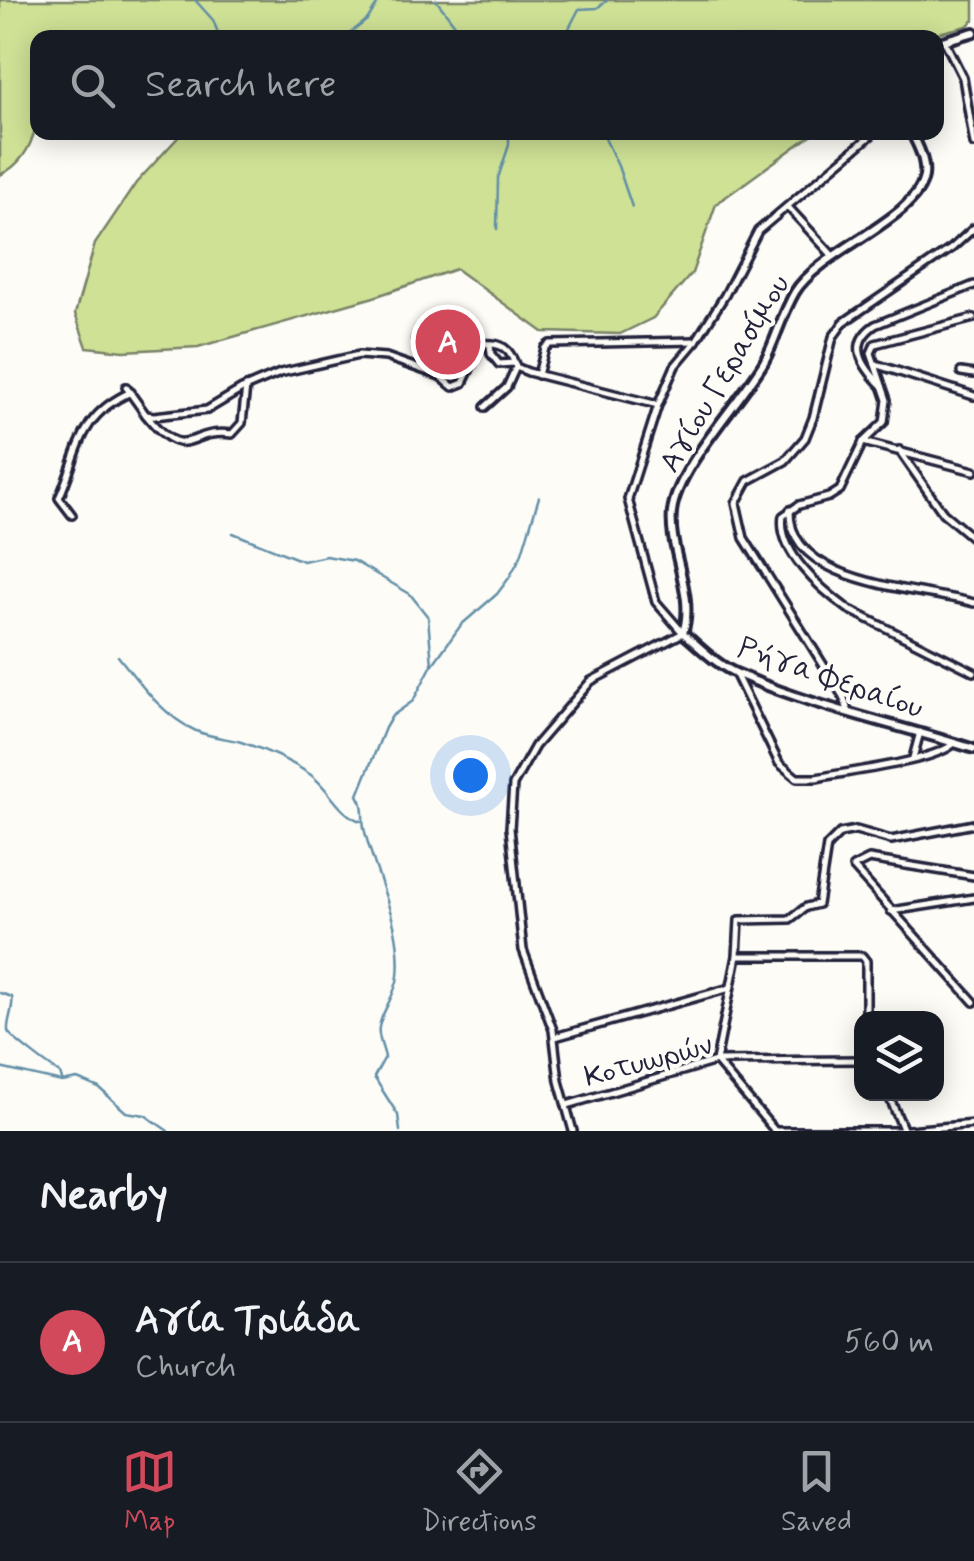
<!DOCTYPE html>
<html lang="en">
<head>
<meta charset="utf-8">
<style>
  body { margin:0; font-family:Mynerve,sans-serif; background:#20242c; color:#f1f3f6 }
  .controls { position:absolute; right:30px; bottom:30px; display:grid; overflow:hidden; border-radius:20px; box-shadow:0 5px 25px #0003 }
  .controls button { width:90px; height:90px; display:grid; place-items:center; padding:0; border:0; border-bottom:2px solid #363941; background:#171b24; color:#f1f3f6; font:50px sans-serif }
  .you { position:absolute; left:470px; top:775px; width:35px; height:35px; margin:-25px; border:8px solid #fff; border-radius:50%; background:#1a73e8; box-shadow:0 0 0 15px #1a73e833 }
  .badge { display:grid; place-items:center; width:65px; height:65px; border-radius:50%; background:#d1495b; color:#fff; font-size:32px; font-weight:700 }
  .pin { position:absolute; translate:-50% -50%; border:5px solid #fff; box-shadow:0 2px 10px #0006 }
  .list { margin:0; padding:0; list-style:none }
  h2 { display:flex; justify-content:space-between; align-items:center; height:130px; margin:0; padding:0 40px; font-size:42px }
  h2 small { font-size:32px; font-weight:400; color:#9ea1a6 }
  .list li { display:grid; grid-template-columns:65px 1fr auto; gap:30px; align-items:center; box-sizing:border-box; height:160px; padding:0 40px; border-top:2px solid #363941 }
  .list b { display:block; font-size:38px; white-space:nowrap }
  .list p { margin:0; font-size:32px; white-space:nowrap; color:#9ea1a6 }
  .list em { font-size:32px; font-style:normal; color:#9ea1a6 }
  .icon { flex:none; width:55px; height:55px; fill:none; stroke:currentColor; stroke-width:2; stroke-linecap:round; stroke-linejoin:round }
  .map { position:relative; flex:none; width:974px; height:1131px; overflow:hidden }
  .search { position:absolute; background:#171b24; box-shadow:0 5px 25px #0003; left:30px; right:30px; top:30px; height:110px; display:flex; align-items:center; gap:25px; box-sizing:border-box; padding:0 35px; border-radius:20px; color:#9ea1a6; font-size:38px }
  .sheet { height:290px; background:#171b24 }
  nav { display:flex; justify-content:space-around; align-items:center; box-sizing:border-box; height:140px; border-top:2px solid #363941; background:#171b24; font-size:28px; color:#9ea1a6 }
  nav a { display:grid; justify-items:center; gap:5px }
  nav .on { color:#d1495b }
  .map>svg:first-child { display:block }
</style>
</head>
<body>
<div class="map">
<svg width="974" height="1131" viewBox="0 0 974 1131">
  <rect width="100%" height="100%" fill="#fdfcf7"/>
  <filter id="ink" filterUnits="userSpaceOnUse"><feTurbulence type="fractalNoise" baseFrequency=".01" numOctaves="2"/><feDisplacementMap in="SourceGraphic" scale="20" xChannelSelector="R" yChannelSelector="G"/><feConvolveMatrix kernelMatrix="1 2 1 2 8 2 1 2 1" color-interpolation-filters="sRGB"/></filter>
  <g filter="url(#ink)">
    <g fill="#cee195" stroke="#788268" stroke-width="2.5">
      <path d="M0 0H974V20L967 26 918 38H38C38 84 50 151 0 175Z"/>
      <polygon points="182,133 182,132 814,133 716,204 692,273 653,318 620,334 543,332 456,269 374,297 198,347 124,351 87,347 75,314 95,244 136,183"/>
    </g>
    <g fill="none" stroke-linecap="round" stroke-linejoin="round">
      <g stroke="#638fa7" stroke-width="2.5">
        <polyline points="195,0 213,20 220,38"/>
        <polyline points="436,0 465,38"/>
        <polyline points="344,38 367,20 380,0"/>
        <polyline points="564,38 579,9 597,8 608,0"/>
        <polyline points="602,132 618,166 632,207"/>
        <polyline points="497,229 498,178 509,145 509,132"/>
        <path d="M233 533 303 561 326 556 354 561 410 594 428 617 432 665 413 701 392 716 385 728 358 795C366 807 361 819 365 832 377 881 403 925 398 976 396 995 382 1010 379 1027 377 1036 383 1048 385 1057L374 1077 398 1115 400 1131"/>
        <path d="M118 656C140 684 163 716 196 731 210 737 226 738 241 742 266 750 289 760 311 775 330 789 339 815 361 821"/>
        <polyline points="433,664 461,625 497,594 509,578 521,556 539,497"/>
        <path d="M0 993 12 997C14 1009 7 1020 8 1031 8 1036 52 1069 60 1073L62 1080"/>
        <polyline points="0,1068 62,1082 77,1079 85,1082 99,1088 126,1112 145,1115 168,1131"/>
      </g>
      <defs>
        <g id="minor">
          <polyline points="945,42 963,78 974,144"/>
          <polyline points="788,207 833,256"/>
          <path d="M974 318 875 344 871 353 887 400 884 422 863 442 840 490 829 497 799 505 783 516C777 552 822 590 848 609L974 672"/>
          <path d="M416 339 440 376 453 387 463 383 482 344C501 342 510 348 516 367L528 372 658 405"/>
          <polyline points="490,345 491,354 499,364 514,363"/>
          <polyline points="875,364 974,396"/>
          <polyline points="961,372 974,374"/>
          <polyline points="538,375 545,348 550,344 696,341"/>
          <path d="M882 386C862 366 847 344 875 325L974 285"/>
          <polyline points="126,387 146,415 154,416 207,410 242,389 280,373 359,355 386,357 440,376"/>
          <polyline points="485,407 507,387 516,367"/>
          <path d="M146 415C187 467 188 427 232 434L242 423 246 387"/>
          <polyline points="863,442 974,471"/>
          <polyline points="899,450 943,513 974,539"/>
          <path d="M790 510C787 586 923 588 974 603"/>
          <path d="M72 515 59 498C80 452 77 416 131 392"/>
          <path d="M735 673 779 763 797 778H816C845 772 938 761 954 743"/>
          <polyline points="848,711 844,698 744,538 736,503 748,481 785,461 805,438 813,418 833,337 844,322 952,248 974,228"/>
          <polyline points="913,758 920,732"/>
          <polyline points="974,876 869,859 853,867 974,1002"/>
          <polyline points="891,911 974,898"/>
          <polyline points="737,956 739,920 790,919 806,907 818,904 827,846 840,833 856,830 891,840 974,824"/>
          <polyline points="555,1037 730,988"/>
          <polyline points="888,1094 904,1131"/>
          <polyline points="567,1105 716,1061 862,1060"/>
          <polyline points="573,1131 559,1081 553,1030 523,950 510,828 513,785 535,746 591,681 683,633 656,602 628,499 658,405 675,366 696,341 725,295 758,231 875,132"/>
          <polyline points="774,1131 898,1131 974,1124"/>
          <polyline points="775,1131 716,1061 737,956 862,956 866,961 866,1018"/>
        </g>
        <g id="tertiary">
          <polyline points="936,43 974,32"/>
          <path d="M911 132C918 145 926 161 924 176 918 218 820 251 795 292 782 314 776 340 764 362 740 403 677 467 672 512 668 551 696 594 683 633 700 647 718 666 738 674 813 707 896 724 974 749"/>
        </g>
      </defs>
      <use href="#minor" stroke="#22223b" stroke-width="12"/>
      <use href="#tertiary" stroke="#22223b" stroke-width="14"/>
      <use href="#minor" stroke="#fdfcf7" stroke-width="5"/>
      <use href="#tertiary" stroke="#fdfcf7" stroke-width="6"/>
    </g>
  </g>
  <g text-anchor="middle" stroke-width="8" stroke-linejoin="round" paint-order="stroke">
    <g font-size="30" fill="#22223b" stroke="#fdfcf7">
      <text transform="translate(724 373) rotate(-59)" y="10">Αγίου Γερασίμου</text>
      <text transform="translate(831 677) rotate(19)" y="10">Ρήγα Φεραίου</text>
      <text transform="translate(648 1060) rotate(-15)" y="10">Κοτυωρών</text>
    </g>
  </g>
</svg>
<div class="controls">
<button><svg class="icon" aria-label="layers" viewBox="0 0 24 24"><path d="M12 4l9 5-9 5-9-5zM3 14l9 5 9-5"/></svg></button>
</div>
<div class="you"></div>
<div class="pin badge" style="left:448px;top:342px">A</div>
<div class="search"><svg class="icon" aria-label="search" viewBox="0 0 24 24"><circle cx="10" cy="10" r="6"/><path d="M15 15l6 6"/></svg>Search here</div>
</div>
<section class="sheet">
<h2>Nearby<small></small></h2>
<ul class="list">
<li><span class="badge">A</span><div><b>Αγία Τριάδα</b><p>Church</p></div><em>560 m</em></li>
</ul>
</section>
<nav>
<a class="on"><svg class="icon" aria-label="map" viewBox="0 0 24 24"><path d="M3 6l6-2 6 2 6-2v14l-6 2-6-2-6 2zM9 4v14M15 6v14"/></svg>Map</a>
<a><svg class="icon" aria-label="directions" viewBox="0 0 24 24"><path d="M12 3l9 9-9 9-9-9zM9 14v-3h6M13 9l2 2-2 2"/></svg>Directions</a>
<a><svg class="icon" aria-label="saved" viewBox="0 0 24 24"><path d="M7 4h10v16l-5-4-5 4z"/></svg>Saved</a>
</nav>
</body>
</html>
